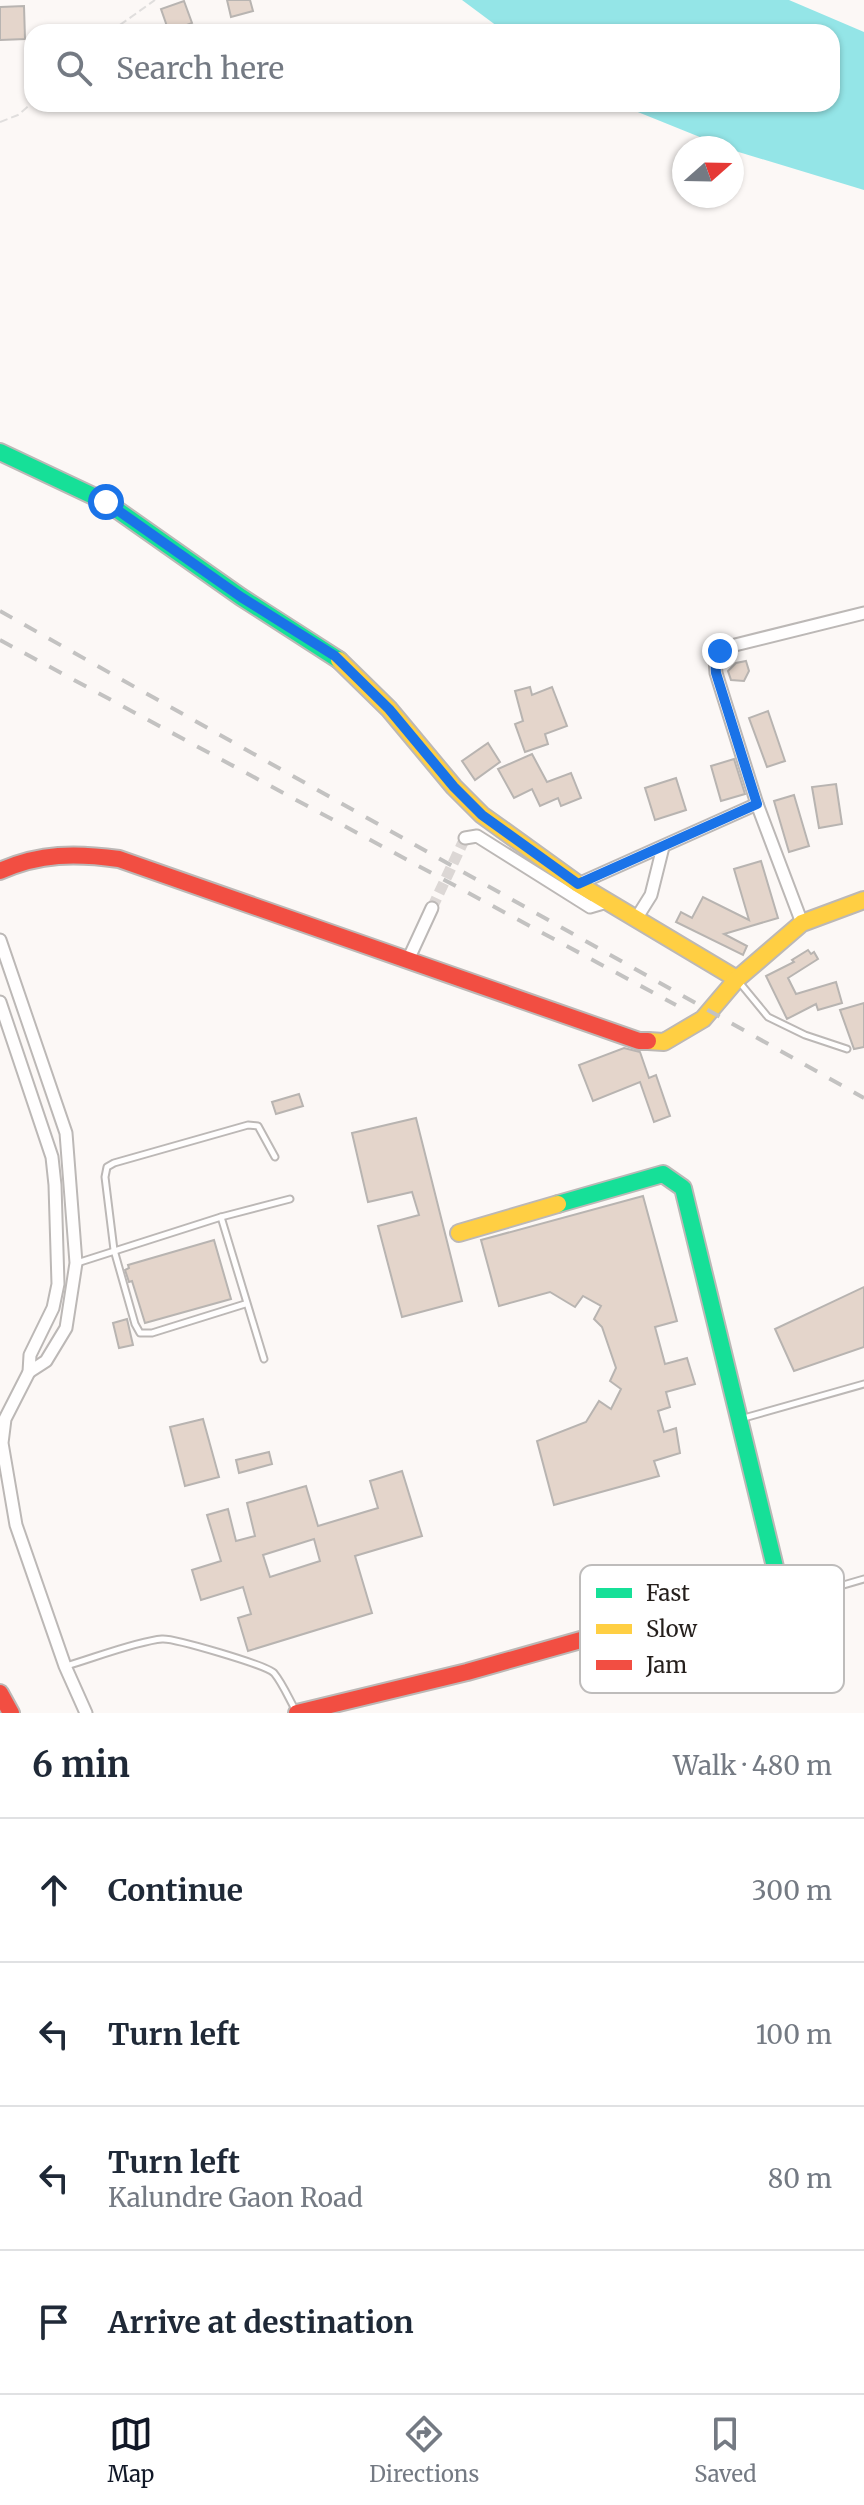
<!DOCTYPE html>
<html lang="en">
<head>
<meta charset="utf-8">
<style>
  body { margin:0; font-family:Merriweather,serif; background:#f6f6f7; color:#1f2937 }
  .compass { position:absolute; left:672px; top:136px; width:72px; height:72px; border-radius:50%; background:#fff; box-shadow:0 2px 6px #0004; rotate:70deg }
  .stop { position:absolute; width:24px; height:24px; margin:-18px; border:6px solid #1a73e8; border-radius:50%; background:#fff }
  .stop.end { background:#1a73e8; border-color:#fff; box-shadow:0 2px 8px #0008 }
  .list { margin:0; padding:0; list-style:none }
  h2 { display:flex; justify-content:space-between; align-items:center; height:104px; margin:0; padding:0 32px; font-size:34px }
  h2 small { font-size:26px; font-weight:400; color:#747a83 }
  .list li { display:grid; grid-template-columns:52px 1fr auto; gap:24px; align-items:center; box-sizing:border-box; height:144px; padding:0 32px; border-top:2px solid #e0e1e3 }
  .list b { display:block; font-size:30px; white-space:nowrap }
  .list p { margin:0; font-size:26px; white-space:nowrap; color:#747a83 }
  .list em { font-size:26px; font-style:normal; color:#747a83 }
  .icon { flex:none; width:44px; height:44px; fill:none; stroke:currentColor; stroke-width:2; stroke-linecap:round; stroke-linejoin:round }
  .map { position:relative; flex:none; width:864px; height:1713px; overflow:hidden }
  .search { position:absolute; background:#fff; box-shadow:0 2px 6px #0004; left:24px; right:24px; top:24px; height:88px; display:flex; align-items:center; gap:20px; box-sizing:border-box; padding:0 28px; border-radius:24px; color:#747a83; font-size:30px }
  .sheet { height:680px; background:#fff }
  nav { display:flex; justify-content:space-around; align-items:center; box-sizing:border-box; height:112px; border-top:2px solid #e0e1e3; background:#fff; font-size:22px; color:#747a83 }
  nav a { display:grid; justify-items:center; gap:4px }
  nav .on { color:#111827 }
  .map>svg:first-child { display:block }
</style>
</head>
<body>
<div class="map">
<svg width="864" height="1713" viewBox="0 0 864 1713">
  <rect width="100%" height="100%" fill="#fcf8f6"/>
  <polygon fill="#94e5e7" points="462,0 789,0 864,32 864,190 732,150 618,104 832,104 832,32 505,32"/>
  <g fill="#e4d5cb" stroke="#b8b4b1" stroke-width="2" fill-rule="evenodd">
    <polygon points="227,0 250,0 253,11 231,17"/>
    <polygon points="184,1 192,23 169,32 161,9"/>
    <polygon points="24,6 25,39 0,40 0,7"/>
    <polygon points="746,661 749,671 744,681 731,680 728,671 736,663"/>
    <polygon points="530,687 532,695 552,687 567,726 545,734 548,744 525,752 515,724 523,721 515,691"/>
    <polygon points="768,711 785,761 767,767 749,718"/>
    <polygon points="488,743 500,762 475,780 462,761"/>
    <polygon points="532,754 547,782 571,773 581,798 561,806 558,798 540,806 532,789 514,798 498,769"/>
    <polygon points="734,759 745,794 721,801 711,766"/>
    <polygon points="676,778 686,810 655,820 645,788"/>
    <polygon points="836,784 842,824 819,828 812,787"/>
    <polygon points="794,795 809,846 789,852 774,801"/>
    <polygon points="761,861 778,918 724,934 747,946 743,955 676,922 681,912 692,918 703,897 749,920 734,869"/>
    <polygon points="808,950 811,954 814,952 818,959 788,978 796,994 836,982 842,1003 818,1010 816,1004 787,1019 766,976 794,962 792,960"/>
    <polygon points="864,1003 864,1047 854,1049 840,1010"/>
    <polygon points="624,1048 640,1052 649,1078 656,1075 670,1116 654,1122 640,1082 593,1101 579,1065"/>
    <polygon points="299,1094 303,1106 276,1114 272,1102"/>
    <polygon points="416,1118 462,1301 402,1317 378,1226 419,1215 412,1192 368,1202 352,1133"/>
    <polygon points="643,1196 677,1321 655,1327 665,1364 687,1358 695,1384 666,1392 670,1407 658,1411 664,1432 676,1428 680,1453 654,1461 659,1476 554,1505 537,1441 586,1422 599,1401 611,1409 621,1389 610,1381 616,1368 602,1327 594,1319 601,1306 583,1296 575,1307 550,1292 499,1306 481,1240"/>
    <polygon points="214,1240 231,1299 145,1323 132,1281 129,1282 125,1270 129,1268 128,1265"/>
    <polygon points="864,1287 864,1347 794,1371 775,1329"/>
    <polygon points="127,1319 133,1345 119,1348 113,1323"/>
    <polygon points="203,1419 219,1477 185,1486 170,1427"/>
    <polygon points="269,1452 272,1464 239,1473 236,1460"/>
    <path d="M402 1471 422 1536 355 1556 372 1613 248 1651 238 1618 251 1614 243 1587 201 1600 192 1570 221 1561 207 1515 228 1509 236 1541 255 1536 247 1503 306 1486 318 1526 378 1508 370 1481ZM314 1539 320 1561 270 1577 263 1555Z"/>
  </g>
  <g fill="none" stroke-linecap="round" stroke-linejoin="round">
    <polyline stroke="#dcd7d5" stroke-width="11" stroke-dasharray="11 5.5" stroke-linecap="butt" points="432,908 465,838"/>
    <defs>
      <g id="lane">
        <polyline points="740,983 768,1017 805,1035 847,1049"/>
        <polyline points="221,1217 264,1359"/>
        <polyline points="77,1263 221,1217 290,1199"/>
        <polyline points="245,1304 152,1333 140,1333 135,1324 114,1250 105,1177 107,1167 114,1163 248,1125 258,1126 275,1157"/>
        <polyline points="744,1418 864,1384"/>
        <polyline points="772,1589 791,1596 809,1595 864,1579"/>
        <path d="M66 1666C91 1659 137 1641 162 1639 174 1638 266 1665 274 1673 283 1684 289 1699 296 1711"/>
      </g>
      <g id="street">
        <polyline points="465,838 477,836 590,907 607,902"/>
        <polyline points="578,884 757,804"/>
        <polyline points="636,919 651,895 663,847"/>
        <polyline points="802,923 757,804 716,673 715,658 720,651 735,645 864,613"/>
        <polyline points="0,940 66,1133 76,1263 66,1328 46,1361 29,1372"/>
        <polyline points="408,960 432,908"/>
        <polyline points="0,1002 52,1157 55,1185 58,1284 53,1308 30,1355 29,1372 5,1419 2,1443 16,1525 65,1666 86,1713"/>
      </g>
      <g id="fast">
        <polyline points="0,452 106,502 241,597 339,660"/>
        <polyline points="558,1204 663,1174 683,1188 775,1567 774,1580 768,1587 684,1611"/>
      </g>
      <g id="slow">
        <polyline points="339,660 389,709 454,787 482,815 578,884 737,979"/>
        <polyline points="648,1041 664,1042 703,1019 737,979 802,923 864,900"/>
        <polyline points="459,1233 558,1204"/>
      </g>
      <g id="jam">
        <path d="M0 871C40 853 76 853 119 859L639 1041H648"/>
        <polyline points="0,1693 11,1713"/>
        <polyline points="297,1713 467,1672 684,1611"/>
      </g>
    </defs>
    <use href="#lane" stroke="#bcb8b6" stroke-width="9"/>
    <use href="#street" stroke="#bcb8b6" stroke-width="15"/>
    <use href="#fast" stroke="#bcb8b6" stroke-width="20"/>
    <use href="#slow" stroke="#bcb8b6" stroke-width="20"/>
    <use href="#jam" stroke="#bcb8b6" stroke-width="20"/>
    <g stroke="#e0dedd" stroke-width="2" stroke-dasharray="8 4" stroke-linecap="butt">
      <polyline points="110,32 155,0"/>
      <polyline points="0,122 18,115 32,103"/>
    </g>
    <use href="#lane" stroke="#fffefe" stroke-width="5"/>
    <use href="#street" stroke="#fffefe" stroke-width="11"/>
    <use href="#fast" stroke="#16e098" stroke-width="16"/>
    <use href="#slow" stroke="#ffcf43" stroke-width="16"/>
    <use href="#jam" stroke="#f24e42" stroke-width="16"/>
    <g stroke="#c3c2c1" stroke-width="4" stroke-dasharray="14 14" stroke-linecap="butt">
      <polyline points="0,611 864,1098"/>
      <polyline points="0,640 676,1005"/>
    </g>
  </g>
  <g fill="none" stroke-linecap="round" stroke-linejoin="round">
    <polyline stroke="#1a73e8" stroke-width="10" points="106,502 241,597 335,656 389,709 454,787 482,815 578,884 757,804 716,673 715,658 720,651"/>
  </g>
  <rect x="580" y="1565" width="264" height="128" rx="12" fill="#fff" stroke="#bebcbb" stroke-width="2"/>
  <rect x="596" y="1588" width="36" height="10" fill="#16e098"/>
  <rect x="596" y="1624" width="36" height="10" fill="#ffcf43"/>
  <rect x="596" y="1660" width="36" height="10" fill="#f24e42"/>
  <g font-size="22" fill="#251f1c">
    <text x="646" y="1601">Fast</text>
    <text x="646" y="1637">Slow</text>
    <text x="646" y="1673">Jam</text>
  </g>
</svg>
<svg class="compass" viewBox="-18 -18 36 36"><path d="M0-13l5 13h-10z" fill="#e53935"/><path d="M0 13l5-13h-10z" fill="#747a83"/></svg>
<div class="stop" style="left:106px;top:502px"></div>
<div class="stop end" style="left:720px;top:651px"></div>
<div class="search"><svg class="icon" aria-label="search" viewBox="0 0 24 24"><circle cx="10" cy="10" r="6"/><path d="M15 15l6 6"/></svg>Search here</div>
</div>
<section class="sheet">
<h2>6 min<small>Walk · 480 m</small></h2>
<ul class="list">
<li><svg class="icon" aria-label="ahead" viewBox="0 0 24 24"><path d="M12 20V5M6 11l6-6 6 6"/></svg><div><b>Continue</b></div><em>300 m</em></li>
<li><svg class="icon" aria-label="left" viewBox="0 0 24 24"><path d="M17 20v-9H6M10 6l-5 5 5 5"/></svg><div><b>Turn left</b></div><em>100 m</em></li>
<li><svg class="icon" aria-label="left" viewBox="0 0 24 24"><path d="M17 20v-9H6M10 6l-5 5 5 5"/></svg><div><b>Turn left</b><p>Kalundre Gaon Road</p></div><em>80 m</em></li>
<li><svg class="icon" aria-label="arrive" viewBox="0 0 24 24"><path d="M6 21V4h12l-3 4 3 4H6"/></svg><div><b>Arrive at destination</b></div></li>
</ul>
</section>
<nav>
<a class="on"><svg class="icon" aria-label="map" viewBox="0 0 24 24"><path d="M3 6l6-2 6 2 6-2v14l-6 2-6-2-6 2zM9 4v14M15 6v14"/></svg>Map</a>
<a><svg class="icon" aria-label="directions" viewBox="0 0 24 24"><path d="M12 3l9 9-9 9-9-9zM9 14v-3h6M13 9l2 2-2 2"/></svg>Directions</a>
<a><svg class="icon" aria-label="saved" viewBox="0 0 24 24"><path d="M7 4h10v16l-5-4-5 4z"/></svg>Saved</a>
</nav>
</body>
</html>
